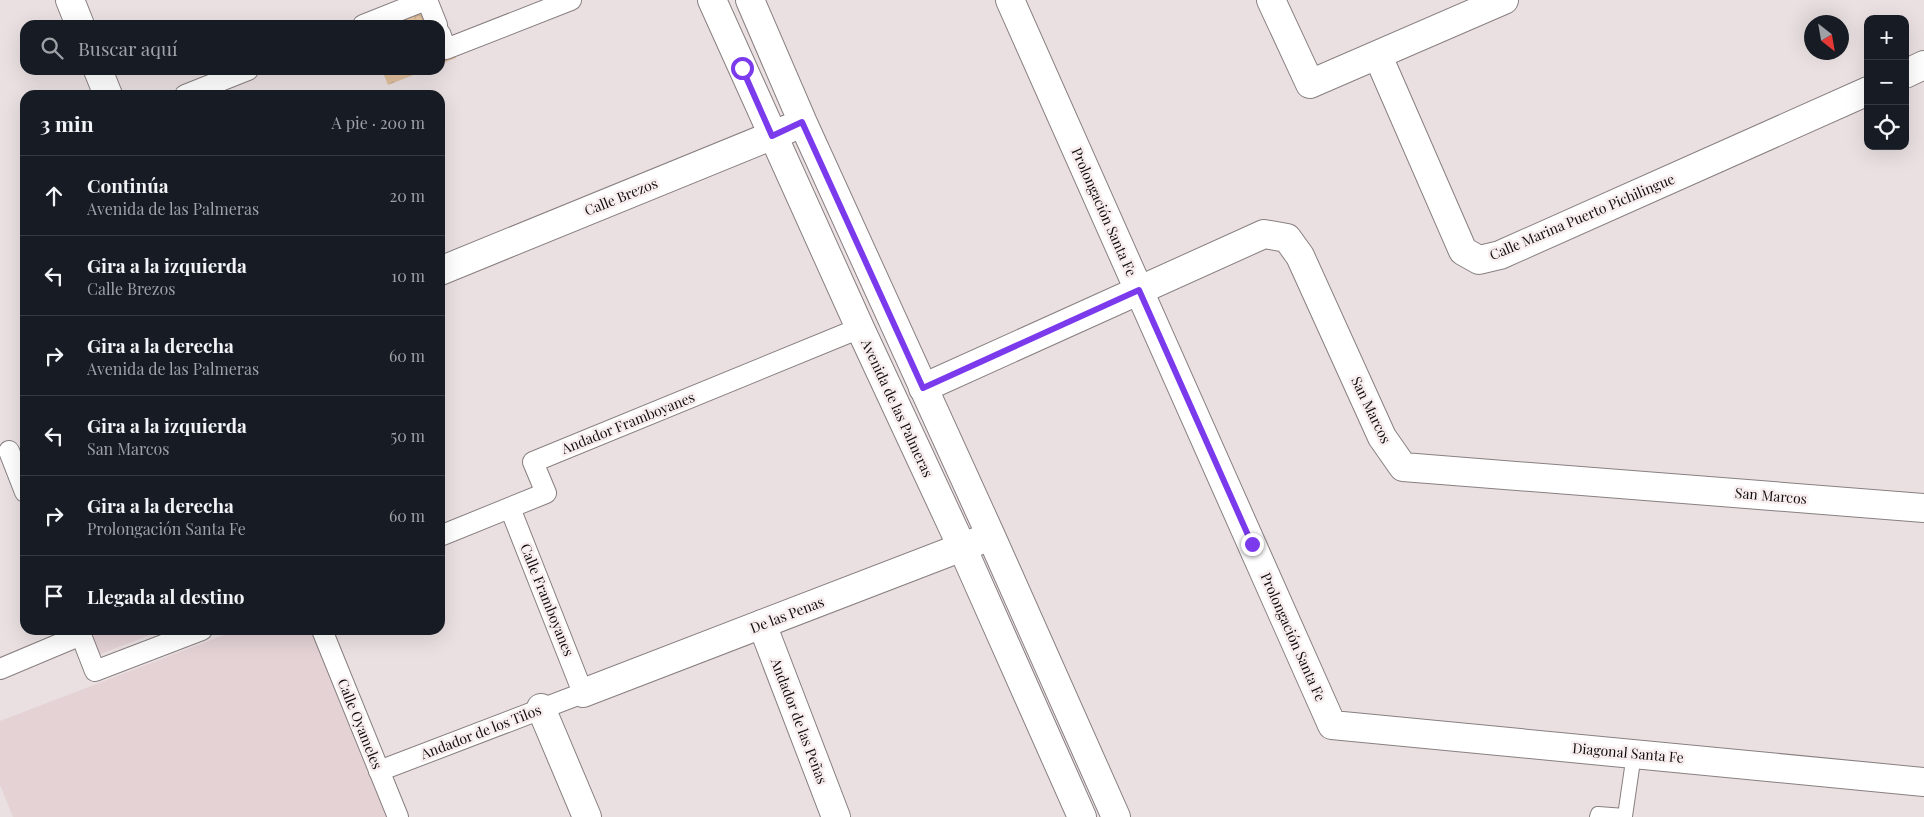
<!DOCTYPE html>
<html lang="es">
<head>
<meta charset="utf-8">
<style>
  body { margin:0; font-family:"Playfair Display",serif; background:#242831; color:#f1f3f6 }
  .controls { position:absolute; right:15px; top:15px; display:grid; overflow:hidden; border-radius:10px; box-shadow:0 5px 20px #0002 }
  .controls button { width:45px; height:45px; display:grid; place-items:center; padding:0; border:0; border-bottom:1px solid #363941; background:#171b24; color:#f1f3f6; font:25px sans-serif }
  .compass { position:absolute; left:1804px; top:15px; width:45px; height:45px; border-radius:50%; background:#171b24; box-shadow:0 5px 20px #0002; rotate:149deg }
  .stop { position:absolute; width:15px; height:15px; margin:-11px; border:4px solid #7c3aed; border-radius:50%; background:#fff }
  .stop.end { background:#7c3aed; border-color:#fff; box-shadow:0 1px 5px #0008 }
  .list { margin:0; padding:0; list-style:none }
  h2 { display:flex; justify-content:space-between; align-items:center; height:65px; margin:0; padding:0 20px; font-size:21px }
  h2 small { font-size:16px; font-weight:400; color:#9ea1a6 }
  .list li { display:grid; grid-template-columns:32px 1fr auto; gap:15px; align-items:center; box-sizing:border-box; height:80px; padding:0 20px; border-top:1px solid #363941 }
  .list b { display:block; font-size:19px; white-space:nowrap }
  .list p { margin:0; font-size:16px; white-space:nowrap; color:#9ea1a6 }
  .list em { font-size:16px; font-style:normal; color:#9ea1a6 }
  .icon { flex:none; width:28px; height:28px; fill:none; stroke:currentColor; stroke-width:2; stroke-linecap:round; stroke-linejoin:round }
  .map { position:relative; flex:none; width:1924px; height:817px; overflow:hidden }
  .search { position:absolute; background:#171b24; box-shadow:0 5px 20px #0002; left:20px; top:20px; width:425px; height:55px; display:flex; align-items:center; gap:12px; box-sizing:border-box; padding:0 18px; border-radius:15px; color:#9ea1a6; font-size:19px }
  .panel { position:absolute; background:#171b24; box-shadow:0 5px 20px #0002; left:20px; top:90px; width:425px; height:545px; border-radius:15px }
  .map>svg:first-child { display:block }
</style>
</head>
<body>
<div class="map">
<svg width="1924" height="817" viewBox="0 0 1924 817">
  <defs>
    <pattern id="park-crowns" width="20" height="18" patternUnits="userSpaceOnUse" patternTransform="scale(1.25)"><rect width="20" height="18" fill="#e2c19e"/><path d="M2 6a3 3 0 1 1 6 0M12 15a3 3 0 1 1 6 0" fill="none" stroke="#c1a587"/></pattern>
  </defs>
  <rect width="100%" height="100%" fill="#eae0e2"/>
  <g fill="#e4d2d5">
    <polygon points="88,630 163,630 98,655"/>
    <polygon points="237,630 311,630 388,817 13,817 0,785 0,721"/>
  </g>
  <g fill="url(#park-crowns)">
    <polygon points="433,0 456,58 440,64 440,25 363,25"/>
    <polygon points="382,70 426,70 388,85"/>
  </g>
  <g fill="none" stroke-linecap="round" stroke-linejoin="round">
    <defs>
      <polyline id="service" points="1597,817 1598,814 1625,816 1634,754"/>
      <g id="pedestrian">
        <polyline points="427,0 437,25"/>
        <polyline points="363,25 426,0"/>
        <polyline points="440,33 446,49 571,0"/>
        <polyline points="185,95 248,70"/>
        <polyline points="9,451 25,492"/>
        <polyline points="440,536 546,493 533,462 860,328"/>
        <polyline points="79,630 95,671 202,630"/>
        <polyline points="322,630 398,817"/>
        <polyline points="0,669 81,635"/>
        <polyline points="379,771 583,693 510,508"/>
      </g>
      <g id="minor">
        <polyline points="70,0 80,25"/>
        <polyline points="712,0 860,328 962,547 1082,817"/>
        <polyline points="750,0 803,123 991,536 1116,817"/>
        <polyline points="1010,0 1332,725 1924,782"/>
        <polyline points="1271,0 1310,84 1504,0"/>
        <polyline points="1378,56 1463,251 1479,260 1500,255 1868,91"/>
        <polyline points="98,70 108,95"/>
        <polyline points="1905,74 1924,65"/>
        <polyline points="440,271 788,129"/>
        <polyline points="923,388 1264,234 1287,238 1300,256 1382,437 1403,467 1924,508"/>
        <polyline points="762,624 836,817"/>
        <polyline points="583,693 978,541"/>
        <polyline points="541,708 587,817"/>
      </g>
    </defs>
    <use href="#service" stroke="#887f80" stroke-width="16"/>
    <use href="#pedestrian" stroke="#887f80" stroke-width="22"/>
    <use href="#minor" stroke="#887f80" stroke-width="30"/>
    <use href="#service" stroke="#fff" stroke-width="14"/>
    <use href="#pedestrian" stroke="#fff" stroke-width="20"/>
    <use href="#minor" stroke="#fff" stroke-width="28"/>
  </g>
  <g fill="none" stroke-linecap="round" stroke-linejoin="round">
    <polyline stroke="#7c3aed" stroke-width="6" points="742,68 772,136 802,122 923,388 1139,290 1252,544"/>
  </g>
  <g text-anchor="middle" stroke-width="5" stroke-linejoin="round" paint-order="stroke">
    <g font-size="14" fill="#100d0d" stroke="#f8eeef">
      <text transform="translate(621 197) rotate(-22)" y="5">Calle Brezos</text>
      <text transform="translate(1104 212) rotate(66)" y="5">Prolongación Santa Fe</text>
      <text transform="translate(1582 217) rotate(-23)" y="5">Calle Marina Puerto Pichilingue</text>
      <text transform="translate(897 408) rotate(65)" y="5">Avenida de las Palmeras</text>
      <text transform="translate(1371 410) rotate(64)" y="5">San Marcos</text>
      <text transform="translate(628 423) rotate(-22)" y="5">Andador Framboyanes</text>
      <text transform="translate(1771 496) rotate(5)" y="5">San Marcos</text>
      <text transform="translate(547 600) rotate(68)" y="5">Calle Framboyanes</text>
      <text transform="translate(787 615) rotate(-21)" y="5">De las Penas</text>
      <text transform="translate(1293 637) rotate(66)" y="5">Prolongación Santa Fe</text>
      <text transform="translate(799 721) rotate(69)" y="5">Andador de las Peñas</text>
      <text transform="translate(360 724) rotate(68)" y="5">Calle Oyameles</text>
      <text transform="translate(481 732) rotate(-21)" y="5">Andador de los Tilos</text>
      <text transform="translate(1628 753) rotate(5)" y="5">Diagonal Santa Fe</text>
    </g>
  </g>
</svg>
<div class="controls">
<button>+</button>
<button>−</button>
<button><svg class="icon" aria-label="locate" viewBox="0 0 24 24"><circle cx="12" cy="12" r="6"/><path d="M12 2v4M12 18v4M2 12h4M18 12h4"/></svg></button>
</div>
<svg class="compass" viewBox="-18 -18 36 36"><path d="M0-13l5 13h-10z" fill="#e53935"/><path d="M0 13l5-13h-10z" fill="#9ea1a6"/></svg>
<div class="stop" style="left:742px;top:68px"></div>
<div class="stop end" style="left:1252px;top:544px"></div>
<div class="search"><svg class="icon" aria-label="search" viewBox="0 0 24 24"><circle cx="10" cy="10" r="6"/><path d="M15 15l6 6"/></svg>Buscar aquí</div>
<section class="panel">
<h2>3 min<small>A pie · 200 m</small></h2>
<ul class="list">
<li><svg class="icon" aria-label="ahead" viewBox="0 0 24 24"><path d="M12 20V5M6 11l6-6 6 6"/></svg><div><b>Continúa</b><p>Avenida de las Palmeras</p></div><em>20 m</em></li>
<li><svg class="icon" aria-label="left" viewBox="0 0 24 24"><path d="M17 20v-9H6M10 6l-5 5 5 5"/></svg><div><b>Gira a la izquierda</b><p>Calle Brezos</p></div><em>10 m</em></li>
<li><svg class="icon" aria-label="right" viewBox="0 0 24 24"><path d="M7 20v-9h11M14 6l5 5-5 5"/></svg><div><b>Gira a la derecha</b><p>Avenida de las Palmeras</p></div><em>60 m</em></li>
<li><svg class="icon" aria-label="left" viewBox="0 0 24 24"><path d="M17 20v-9H6M10 6l-5 5 5 5"/></svg><div><b>Gira a la izquierda</b><p>San Marcos</p></div><em>50 m</em></li>
<li><svg class="icon" aria-label="right" viewBox="0 0 24 24"><path d="M7 20v-9h11M14 6l5 5-5 5"/></svg><div><b>Gira a la derecha</b><p>Prolongación Santa Fe</p></div><em>60 m</em></li>
<li><svg class="icon" aria-label="arrive" viewBox="0 0 24 24"><path d="M6 21V4h12l-3 4 3 4H6"/></svg><div><b>Llegada al destino</b></div></li>
</ul>
</section>
</div>
</body>
</html>
